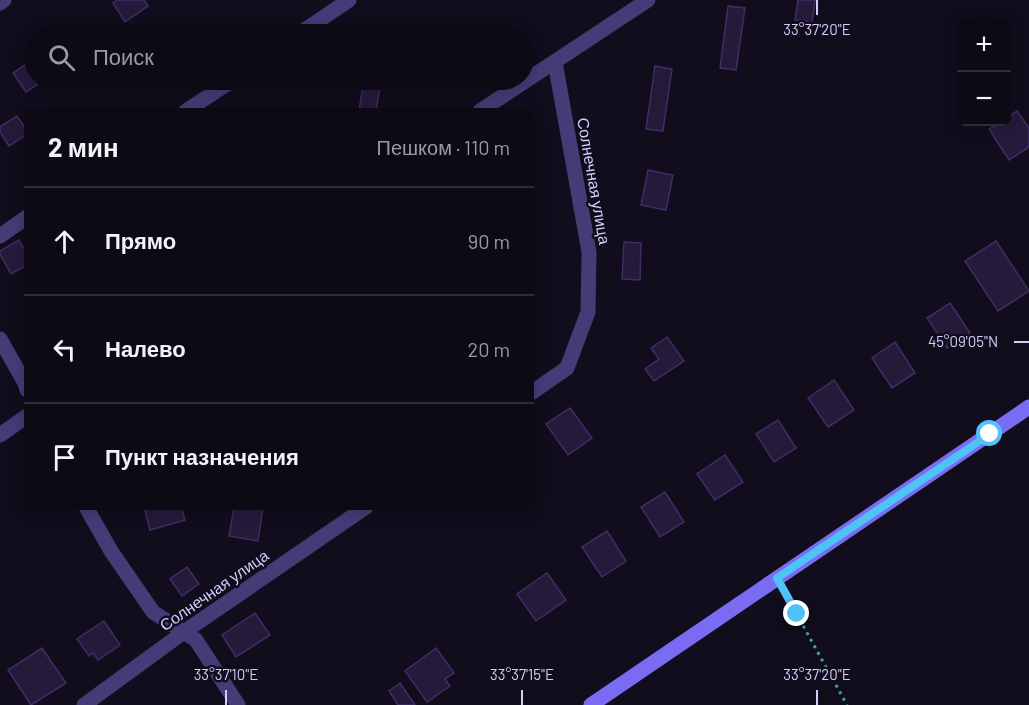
<!DOCTYPE html>
<html lang="ru">
<head>
<meta charset="utf-8">
<style>
  body { margin:0; font-family:Barlow,sans-serif; background:#16131e; color:#f1f3f6 }
  .controls { position:absolute; right:18px; top:18px; display:grid; overflow:hidden; border-radius:9px; box-shadow:0 3px 15px #0003 }
  .controls button { width:54px; height:54px; display:grid; place-items:center; padding:0; border:0; border-bottom:2px solid #2d2b34; background:#0d0a15; color:#f1f3f6; font:30px sans-serif }
  .stop { position:absolute; width:18px; height:18px; margin:-14px; border:4px solid #4fc3f7; border-radius:50%; background:#fff }
  .stop.end { background:#4fc3f7; border-color:#fff; box-shadow:0 2px 6px #0008 }
  .list { margin:0; padding:0; list-style:none }
  h2 { display:flex; justify-content:space-between; align-items:center; height:78px; margin:0; padding:0 24px; font-size:26px }
  h2 small { font-size:20px; font-weight:400; color:#9a9aa0 }
  .list li { display:grid; grid-template-columns:39px 1fr auto; gap:18px; align-items:center; box-sizing:border-box; height:108px; padding:0 24px; border-top:2px solid #2d2b34 }
  .list b { display:block; font-size:22px; white-space:nowrap }
  .list em { font-size:20px; font-style:normal; color:#9a9aa0 }
  .icon { flex:none; width:33px; height:33px; fill:none; stroke:currentColor; stroke-width:2; stroke-linecap:round; stroke-linejoin:round }
  .map { position:relative; flex:none; width:1029px; height:705px; overflow:hidden }
  .search { position:absolute; background:#0d0a15; box-shadow:0 3px 15px #0003; left:24px; top:24px; width:510px; height:66px; display:flex; align-items:center; gap:15px; box-sizing:border-box; padding:0 21px; border-radius:33px; color:#9a9aa0; font-size:22px }
  .panel { position:absolute; background:#0d0a15; box-shadow:0 3px 15px #0003; left:24px; top:108px; width:510px; height:402px; border-radius:9px }
  .map>svg:first-child { display:block }
</style>
</head>
<body>
<div class="map">
<svg width="1029" height="705" viewBox="0 0 1029 705">
  <rect width="100%" height="100%" fill="#110d1c"/>
  <g fill="#241b3b" stroke="#3e2e65" stroke-width="1.5">
    <polygon points="117,0 144,0 148,6 125,22 113,3"/>
    <polygon points="798,0 815,0 812,22 795,20"/>
    <polygon points="728,6 745,8 736,70 720,68"/>
    <polygon points="85,26 91,34 73,34"/>
    <polygon points="34,59 34,80 44,80 26,92 13,73"/>
    <polygon points="655,66 672,69 663,131 646,129"/>
    <polygon points="364,80 381,80 376,111 359,111"/>
    <polygon points="1017,111 1029,128 1029,147 1009,160 989,129 1001,122 1006,122 1006,118"/>
    <polygon points="17,116 27,131 27,134 9,146 0,132 0,127"/>
    <polygon points="648,170 673,175 666,210 641,205"/>
    <polygon points="19,240 27,254 27,265 11,274 0,254 0,251"/>
    <polygon points="996,241 1029,291 998,311 965,261"/>
    <polygon points="624,242 641,243 640,280 622,279"/>
    <polygon points="950,303 970,333 947,348 927,318"/>
    <polygon points="667,337 684,361 654,381 645,369 659,359 651,348"/>
    <polygon points="895,342 915,373 892,388 872,358"/>
    <polygon points="834,380 854,410 828,427 808,398"/>
    <polygon points="570,408 592,438 568,455 546,424"/>
    <polygon points="778,420 796,448 774,462 756,434"/>
    <polygon points="725,455 743,482 715,500 697,474"/>
    <polygon points="665,492 684,522 660,537 641,507"/>
    <polygon points="144,507 181,507 185,520 150,530"/>
    <polygon points="234,507 263,507 258,541 229,536"/>
    <polygon points="607,531 626,561 602,577 582,547"/>
    <polygon points="187,567 199,584 182,596 170,579"/>
    <polygon points="547,573 566,600 536,621 517,594"/>
    <polygon points="255,613 270,635 236,657 222,635"/>
    <polygon points="104,621 120,645 98,660 93,653 89,656 77,639"/>
    <polygon points="42,648 66,683 31,705 8,670"/>
    <polygon points="436,648 454,673 445,679 450,686 427,702 405,671"/>
    <polygon points="400,683 415,705 398,705 389,691"/>
  </g>
  <g fill="none" stroke-linecap="round" stroke-linejoin="round">
    <polyline stroke="#36a1a5" stroke-width="3" stroke-dasharray="3 4.5" stroke-linecap="butt" points="785,593 847,705"/>
    <g stroke="#433c77" stroke-width="15">
      <polyline points="0,3 4,0"/>
      <polyline points="299,34 349,0"/>
      <polyline points="186,111 233,80"/>
      <polyline points="480,111 648,0"/>
      <polyline points="0,236 27,217"/>
      <polyline points="0,339 25,383 27,390"/>
      <polyline points="531,393 567,368 588,312 589,252 555,62"/>
      <polyline points="0,435 27,416"/>
      <polyline points="86,507 111,551 153,612 196,640 238,705"/>
      <polyline points="84,705 184,632 366,507"/>
    </g>
    <polyline stroke="#7a6bf3" stroke-width="15" points="591,705 1029,407"/>
  </g>
  <g fill="none" stroke-linecap="round" stroke-linejoin="round">
    <polyline stroke="#4fc3f7" stroke-width="8" points="797,614 777,578 990,434"/>
  </g>
  <path fill="none" stroke="#d5ccfb" stroke-width="2" d="M817 0V15M1014 342H1029M226 690V705M522 690V705M817 690V705"/>
  <g text-anchor="middle" stroke-width="5" stroke-linejoin="round" paint-order="stroke">
    <g font-size="16" fill="#d5ccfb" stroke="#110d1c">
      <text transform="translate(594 181) rotate(80)" y="6">Солнечная улица</text>
      <text transform="translate(214 590) rotate(-35)" y="6">Солнечная улица</text>
    </g>
  </g>
  <g font-size="15" text-anchor="middle" fill="#d5ccfb" stroke="#110d1c" stroke-width="5" stroke-linejoin="round" paint-order="stroke">
    <text x="817" y="35">33°37'20"E</text>
    <text x="963" y="347">45°09'05"N</text>
    <text x="226" y="680">33°37'10"E</text>
    <text x="522" y="680">33°37'15"E</text>
    <text x="817" y="680">33°37'20"E</text>
  </g>
</svg>
<div class="controls">
<button>+</button>
<button>−</button>
</div>
<div class="stop" style="left:990px;top:434px"></div>
<div class="stop end" style="left:797px;top:614px"></div>
<div class="search"><svg class="icon" aria-label="search" viewBox="0 0 24 24"><circle cx="10" cy="10" r="6"/><path d="M15 15l6 6"/></svg>Поиск</div>
<section class="panel">
<h2>2 мин<small>Пешком · 110 m</small></h2>
<ul class="list">
<li><svg class="icon" aria-label="ahead" viewBox="0 0 24 24"><path d="M12 20V5M6 11l6-6 6 6"/></svg><div><b>Прямо</b></div><em>90 m</em></li>
<li><svg class="icon" aria-label="left" viewBox="0 0 24 24"><path d="M17 20v-9H6M10 6l-5 5 5 5"/></svg><div><b>Налево</b></div><em>20 m</em></li>
<li><svg class="icon" aria-label="arrive" viewBox="0 0 24 24"><path d="M6 21V4h12l-3 4 3 4H6"/></svg><div><b>Пункт назначения</b></div></li>
</ul>
</section>
</div>
</body>
</html>
